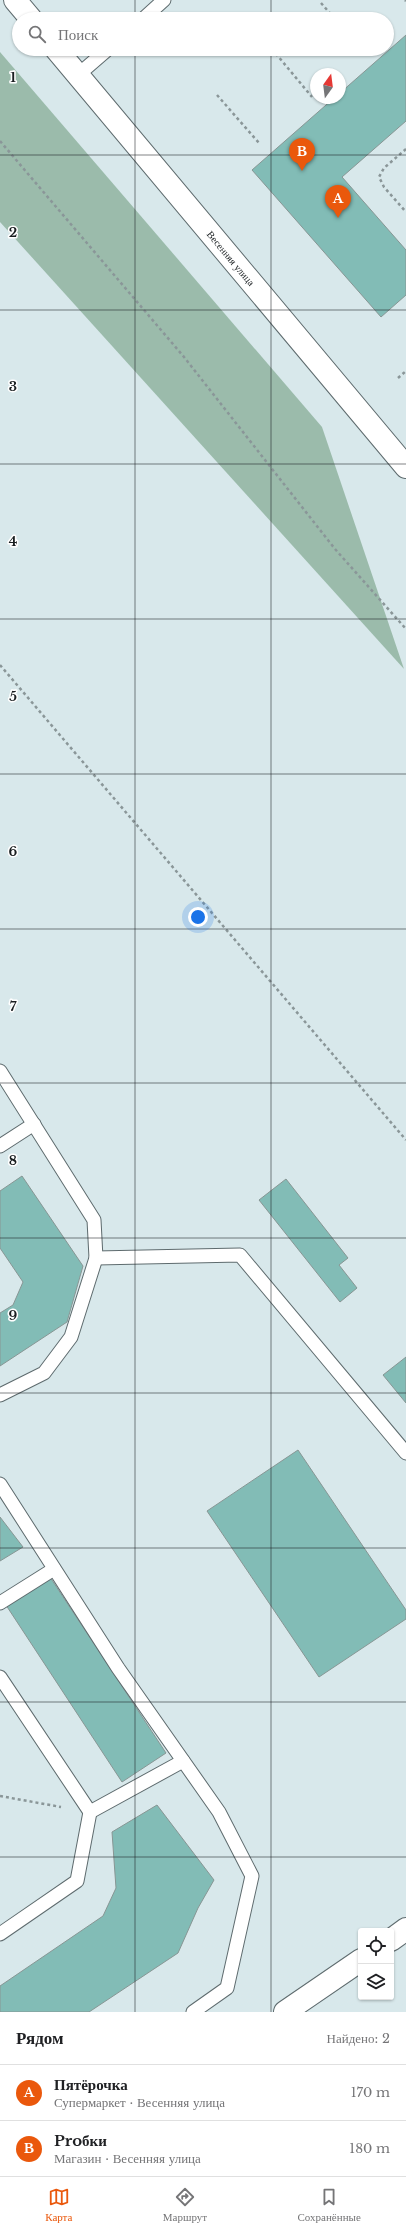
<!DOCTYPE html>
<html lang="ru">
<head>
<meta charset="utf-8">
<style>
  body { margin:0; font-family:"Libre Baskerville",serif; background:#f6f6f6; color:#202124 }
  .controls { position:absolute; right:12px; bottom:12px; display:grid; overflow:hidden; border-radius:4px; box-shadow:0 1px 3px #0004 }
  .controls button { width:36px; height:36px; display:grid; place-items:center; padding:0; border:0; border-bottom:1px solid #e0e0e0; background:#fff; color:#202124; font:20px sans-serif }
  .compass { position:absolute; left:310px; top:68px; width:36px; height:36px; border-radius:50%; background:#fff; box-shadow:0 1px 3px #0004; rotate:14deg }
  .you { position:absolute; left:198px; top:917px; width:14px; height:14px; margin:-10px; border:3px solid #fff; border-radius:50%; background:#1a73e8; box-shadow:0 0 0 6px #1a73e833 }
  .badge { display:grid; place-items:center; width:26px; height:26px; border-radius:50%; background:#ea580c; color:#fff; font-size:13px; font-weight:700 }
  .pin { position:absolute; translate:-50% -33px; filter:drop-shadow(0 1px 2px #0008) }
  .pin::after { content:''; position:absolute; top:21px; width:14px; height:12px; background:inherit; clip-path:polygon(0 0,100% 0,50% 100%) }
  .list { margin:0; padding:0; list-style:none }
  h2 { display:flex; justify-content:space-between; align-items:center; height:52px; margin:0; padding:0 16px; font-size:17px }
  h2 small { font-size:13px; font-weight:400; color:#757577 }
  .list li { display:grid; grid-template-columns:26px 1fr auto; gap:12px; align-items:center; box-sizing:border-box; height:56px; padding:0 16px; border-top:1px solid #e0e0e0 }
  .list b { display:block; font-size:15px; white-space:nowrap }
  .list p { margin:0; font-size:13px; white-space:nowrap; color:#757577 }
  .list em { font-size:13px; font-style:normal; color:#757577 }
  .icon { flex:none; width:22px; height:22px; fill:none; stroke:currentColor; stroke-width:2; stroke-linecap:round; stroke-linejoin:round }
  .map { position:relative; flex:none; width:406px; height:2012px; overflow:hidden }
  .search { position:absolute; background:#fff; box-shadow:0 1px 3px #0004; left:12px; right:12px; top:12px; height:44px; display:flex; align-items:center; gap:10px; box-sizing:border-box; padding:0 14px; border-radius:22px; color:#757577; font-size:15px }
  .sheet { height:164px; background:#fff }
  nav { display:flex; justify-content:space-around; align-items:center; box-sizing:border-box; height:56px; border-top:1px solid #e0e0e0; background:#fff; font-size:11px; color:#757577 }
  nav a { display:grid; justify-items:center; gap:2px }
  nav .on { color:#ea580c }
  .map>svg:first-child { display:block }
</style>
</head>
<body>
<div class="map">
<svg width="406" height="2012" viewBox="0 0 406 2012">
  <rect width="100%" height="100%" fill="#d8e8eb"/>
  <polygon fill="#9bbbab" points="0,52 322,427 404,669 0,222"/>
  <g fill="#82bcb6" stroke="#879694">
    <polygon points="406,35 406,121 342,177 406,250 406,295 381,317 252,170 334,98 340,98 340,93"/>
    <polygon points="22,1176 83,1266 67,1322 0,1366 0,1313 13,1305 23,1282 0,1248 0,1191"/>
    <polygon points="286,1179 348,1258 339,1265 357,1288 340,1302 259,1200"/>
    <polygon points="406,1357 406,1403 383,1375"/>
    <polygon points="298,1450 406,1610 406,1619 319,1677 207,1511"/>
    <polygon points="0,1517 23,1547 0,1561"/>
    <polygon points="46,1571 166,1753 122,1782 2,1599"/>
    <polygon points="157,1805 214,1880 198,1908 178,1953 89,2012 0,2012 0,1986 103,1916 116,1888 112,1832"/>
  </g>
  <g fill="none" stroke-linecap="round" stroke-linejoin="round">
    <defs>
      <g id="service">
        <polyline points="143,19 164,0"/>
        <polyline points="78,75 108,49"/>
        <polyline points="0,1071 94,1220 96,1258 71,1337 44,1373 0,1395"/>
        <polyline points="0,1146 34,1124"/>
        <polyline points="96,1258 240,1255 406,1453"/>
        <polyline points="0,1484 118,1668 219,1812 252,1876 227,1988 193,2012"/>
        <polyline points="0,1603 54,1569"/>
        <polyline points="0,1677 90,1812 183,1761"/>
        <polyline points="0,1934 77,1881 90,1812"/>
      </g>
      <g id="minor">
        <polyline points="15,0 31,19"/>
        <polyline points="56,49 406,467"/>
      </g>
      <g id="tertiary">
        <polyline points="391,1940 406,1929"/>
        <polyline points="285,2012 361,1960"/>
      </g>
    </defs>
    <use href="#service" stroke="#5e6b6e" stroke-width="15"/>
    <use href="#minor" stroke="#5e6b6e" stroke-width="24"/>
    <use href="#tertiary" stroke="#5e6b6e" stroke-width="24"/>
    <g stroke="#8a9698" stroke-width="2.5" stroke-dasharray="3 3" stroke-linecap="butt">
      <polyline points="405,0 406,1"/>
      <polyline points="321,3 335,19"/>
      <polyline points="272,49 312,97"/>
      <polyline points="361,49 363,52"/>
      <polyline points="217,95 259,143"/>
      <polyline points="0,141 184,357 335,549 406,629"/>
      <polyline points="406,149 384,168 379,177 384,187 406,212"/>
      <polyline points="398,378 406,371"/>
      <polyline points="0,665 406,1140"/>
      <polyline points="0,1796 61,1807"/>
    </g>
    <use href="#service" stroke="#fff" stroke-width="13"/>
    <use href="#minor" stroke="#fff" stroke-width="22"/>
    <use href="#tertiary" stroke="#fff" stroke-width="22"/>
  </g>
  <path fill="none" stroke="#191e20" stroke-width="1" stroke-opacity="0.55" d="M135 0V19M271 0V19M135 49V2012M271 49V2012M0 155H406M0 310H406M0 464H406M0 619H406M0 774H406M0 929H406M0 1083H406M0 1238H406M0 1393H406M0 1548H406M0 1702H406M0 1857H406"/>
  <g text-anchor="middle" stroke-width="3" stroke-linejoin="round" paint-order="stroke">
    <g font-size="10" fill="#191e20" stroke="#fff">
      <text transform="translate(231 258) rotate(50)" y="4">Весенняя улица</text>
    </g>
  </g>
  <g font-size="13" text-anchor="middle" font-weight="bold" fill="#191e20" stroke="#fff" stroke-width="3" stroke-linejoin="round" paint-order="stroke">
    <text x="13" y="82">1</text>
    <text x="13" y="237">2</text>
    <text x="13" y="391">3</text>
    <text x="13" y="546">4</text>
    <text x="13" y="701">5</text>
    <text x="13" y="856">6</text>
    <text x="13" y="1011">7</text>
    <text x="13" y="1165">8</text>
    <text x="13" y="1320">9</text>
  </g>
</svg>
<div class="controls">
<button><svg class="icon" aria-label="locate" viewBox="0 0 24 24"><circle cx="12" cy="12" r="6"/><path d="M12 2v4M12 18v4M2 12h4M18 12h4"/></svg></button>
<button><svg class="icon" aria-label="layers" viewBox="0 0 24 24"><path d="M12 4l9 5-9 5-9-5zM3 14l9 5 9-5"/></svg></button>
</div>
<svg class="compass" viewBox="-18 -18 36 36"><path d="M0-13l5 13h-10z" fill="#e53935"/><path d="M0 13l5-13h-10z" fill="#757577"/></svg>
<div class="you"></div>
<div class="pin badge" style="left:338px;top:218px">A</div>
<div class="pin badge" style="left:302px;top:171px">B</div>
<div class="search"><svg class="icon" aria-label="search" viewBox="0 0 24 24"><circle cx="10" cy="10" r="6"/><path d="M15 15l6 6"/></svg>Поиск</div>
</div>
<section class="sheet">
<h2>Рядом<small>Найдено: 2</small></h2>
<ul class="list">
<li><span class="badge">A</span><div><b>Пятёрочка</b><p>Супермаркет · Весенняя улица</p></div><em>170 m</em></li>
<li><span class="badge">B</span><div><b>Proбки</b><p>Магазин · Весенняя улица</p></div><em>180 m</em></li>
</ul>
</section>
<nav>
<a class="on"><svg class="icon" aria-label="map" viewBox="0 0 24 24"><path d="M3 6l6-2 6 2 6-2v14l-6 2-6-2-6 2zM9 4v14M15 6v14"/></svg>Карта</a>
<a><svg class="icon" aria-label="directions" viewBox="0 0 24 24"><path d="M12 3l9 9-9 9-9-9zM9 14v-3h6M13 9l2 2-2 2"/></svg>Маршрут</a>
<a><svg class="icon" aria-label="saved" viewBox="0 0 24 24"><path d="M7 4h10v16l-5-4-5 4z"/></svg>Сохранённые</a>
</nav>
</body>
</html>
